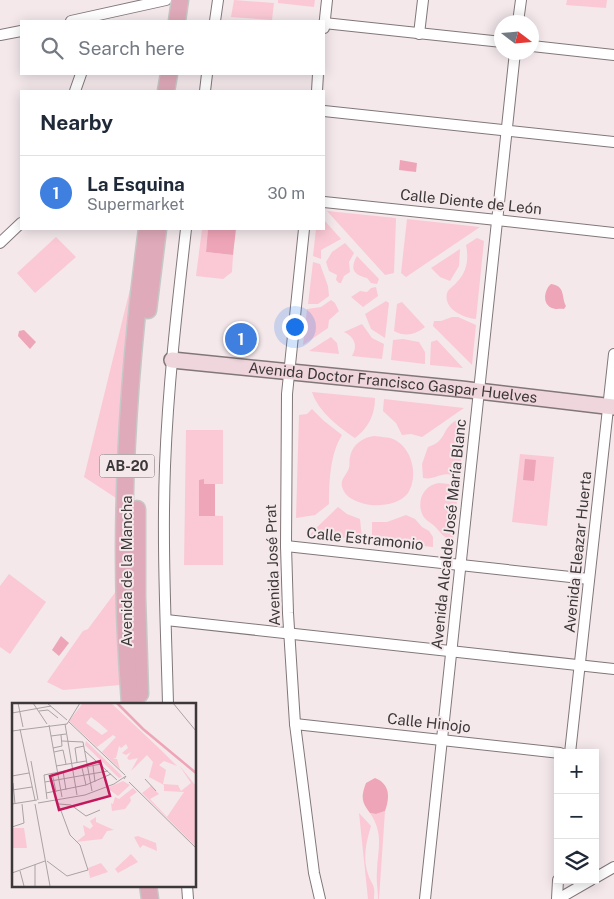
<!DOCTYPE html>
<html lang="en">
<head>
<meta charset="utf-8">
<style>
  body { margin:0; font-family:"Public Sans",sans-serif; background:#f2f2f3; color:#1f2937 }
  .controls { position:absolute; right:15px; bottom:15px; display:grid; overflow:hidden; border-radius:0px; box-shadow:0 2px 12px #0003 }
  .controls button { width:45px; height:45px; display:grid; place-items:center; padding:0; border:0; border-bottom:1px solid #e0e1e3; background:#fff; color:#1f2937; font:25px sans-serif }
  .compass { position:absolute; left:494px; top:15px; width:45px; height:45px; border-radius:50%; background:#fff; box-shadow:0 2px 12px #0003; rotate:106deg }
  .you { position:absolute; left:294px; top:326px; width:18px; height:18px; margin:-12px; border:4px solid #fff; border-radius:50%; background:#1a73e8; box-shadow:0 0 0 8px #1a73e833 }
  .badge { display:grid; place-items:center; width:32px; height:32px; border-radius:50%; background:#7c3aed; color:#fff; font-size:16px; font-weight:700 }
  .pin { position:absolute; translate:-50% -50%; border:2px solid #fff; box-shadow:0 1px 5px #0006 }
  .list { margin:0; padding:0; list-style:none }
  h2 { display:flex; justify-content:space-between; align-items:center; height:65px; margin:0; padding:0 20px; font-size:21px }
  h2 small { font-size:16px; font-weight:400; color:#747a83 }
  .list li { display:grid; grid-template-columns:32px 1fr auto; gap:15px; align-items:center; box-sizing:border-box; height:75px; padding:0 20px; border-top:1px solid #e0e1e3 }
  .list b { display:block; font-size:19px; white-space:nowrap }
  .list p { margin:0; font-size:16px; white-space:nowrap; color:#747a83 }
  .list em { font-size:16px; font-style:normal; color:#747a83 }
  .icon { flex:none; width:28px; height:28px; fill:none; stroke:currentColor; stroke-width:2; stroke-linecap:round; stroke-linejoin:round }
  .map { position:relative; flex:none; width:614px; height:899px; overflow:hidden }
  .search { position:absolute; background:#fff; box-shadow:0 2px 12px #0003; left:20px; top:20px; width:305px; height:55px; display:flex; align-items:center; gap:12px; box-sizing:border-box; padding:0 18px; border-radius:0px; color:#747a83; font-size:19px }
  .panel { position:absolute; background:#fff; box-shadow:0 2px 12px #0003; left:20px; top:90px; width:305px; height:140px; border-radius:0px }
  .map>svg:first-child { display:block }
</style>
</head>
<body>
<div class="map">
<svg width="614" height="899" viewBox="0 0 614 899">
  <rect width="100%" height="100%" fill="#f4e8eb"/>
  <g fill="#fac9d5">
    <polygon points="234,0 274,3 272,20 231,17"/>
    <polygon points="278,0 315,0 314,7 278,3"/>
    <polygon points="567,0 607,0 606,8 566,5"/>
    <polygon points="327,211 396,218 394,273 385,275"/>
    <polygon points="407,219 480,227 406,277 401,273"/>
    <polygon points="324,220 341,239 321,250 321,259 313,256 316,229 324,229"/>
    <polygon points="202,229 208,229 206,252 233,255 232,272 223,279 196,276"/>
    <polygon points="56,237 76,257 35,293 17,273"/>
    <path d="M477 238 484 241 476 319C464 318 443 309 447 293 449 288 454 286 457 282 467 272 469 258 466 245Z"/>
    <polygon points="345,243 354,253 349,262 350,272 344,276 341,283 339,283 336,280 337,275 329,271 326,262 332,252"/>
    <polygon points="460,249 459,266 450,281 440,277 431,268"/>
    <path d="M357 256 379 279 377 284 371 283 367 278C355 275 349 270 357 256Z"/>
    <polygon points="313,262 320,264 328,286 329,296 318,304 308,304"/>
    <polygon points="132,281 124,366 116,498 84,477"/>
    <polygon points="376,287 378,296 363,307 351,297 360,291 367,292 371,288"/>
    <polygon points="331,300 335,303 339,311 329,320 328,328 303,345 307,309 321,307"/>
    <polygon points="386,301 389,303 385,338 371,329 365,314"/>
    <path d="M402 302 425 327C415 335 405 337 394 331L397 304Z"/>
    <polygon points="452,317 458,317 476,325 472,365 433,326 434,321 441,321"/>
    <path d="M362 324 372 338 384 344 382 359 352 356C358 346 355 337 344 332Z"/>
    <polygon points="331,337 337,343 339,354 309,351"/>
    <polygon points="403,339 419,342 425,352 425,364 391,360 393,340"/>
    <polygon points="437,340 463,368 430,365 431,342"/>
    <path d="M312 392 375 398C375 415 368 428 355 438 338 427 318 411 312 392Z"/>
    <polygon points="384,399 464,408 422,437 411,434 402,435 396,423 383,411"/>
    <path d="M312 409 324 421 342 435C330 454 329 482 329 504L315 515 296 518 299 415 307 414Z"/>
    <path d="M455 421 465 423 459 480C444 467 438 481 423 478L422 464 428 447C447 441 441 430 455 421Z"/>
    <polygon points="186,430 223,430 223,484 204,484 199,515 223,516 223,565 184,565"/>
    <path d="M374 436C380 437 388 437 393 439 412 447 419 476 408 493 399 505 378 507 365 504 358 502 349 499 345 493 337 480 346 477 349 468 350 465 349 460 350 457 352 445 363 437 374 436Z"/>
    <polygon points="520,454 554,457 547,526 512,522"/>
    <path d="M439 483 449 484 458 490 453 541C441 537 440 530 432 524 428 521 426 520 423 516 416 502 423 485 439 483Z"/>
    <polygon points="338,507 347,514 360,519 362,539 309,535"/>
    <polygon points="406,515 415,519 422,527 429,531 433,537 433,547 372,541 372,522 387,522"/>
    <polygon points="9,574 46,602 10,654 0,647 0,586"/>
    <polygon points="118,586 120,685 63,690 47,682 83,631 88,629 114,594"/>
    <path d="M385 811 379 899H378C378 890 376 880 377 871 378 848 384 834 370 813L376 814Z"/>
    <path d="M359 813 371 826C366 843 362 859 369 877 374 888 375 886 374 899H368Z"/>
  </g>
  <g fill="#efa5b8">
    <polygon points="400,160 417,163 416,172 399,170"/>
    <polygon points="208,229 236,229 233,255 206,252"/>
    <path d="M551 284C566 286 561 297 566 306L564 309C560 308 557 310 552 308 542 304 544 290 551 284Z"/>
    <polygon points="24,330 36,342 30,349 18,336 19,331"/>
    <polygon points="525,459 536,460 534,481 523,480"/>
    <polygon points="204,479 204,484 215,484 215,516 199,516 199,480"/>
    <polygon points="61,636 69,643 59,656 52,650"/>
    <path d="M375 778C390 784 390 797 385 811L376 814 370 813C361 802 361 796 366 783Z"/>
  </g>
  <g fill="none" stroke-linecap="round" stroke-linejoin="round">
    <defs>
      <g id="street">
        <polyline points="71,21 166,0"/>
        <polyline points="215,21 218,0"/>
        <polyline points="518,22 521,0"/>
        <polyline points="324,23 502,42"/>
        <polyline points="324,28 327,0"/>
        <polyline points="419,34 423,0"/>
        <polyline points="0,35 21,31"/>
        <polyline points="532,46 614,55"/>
        <polyline points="75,91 81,74"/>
        <polyline points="205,91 207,74"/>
        <polyline points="317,91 318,74"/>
        <polyline points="324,111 614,142"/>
        <polyline points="324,202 497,220 614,233"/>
        <polyline points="304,229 287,394 286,546 288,613 295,724 314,873 320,899"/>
        <polyline points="0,243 21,223"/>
        <polyline points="286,546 589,579"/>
        <polyline points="166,620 614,669"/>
        <path d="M168 704C166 625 162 545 165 466 168 386 177 308 186 229"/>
        <polyline points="295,724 560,753"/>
        <polyline points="570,753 614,354"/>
        <polyline points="595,878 614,867"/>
        <polyline points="187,885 188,899"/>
        <polyline points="425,899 515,52"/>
        <polyline points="557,899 558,880"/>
        <polyline points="558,899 591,880"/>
      </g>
      <g id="secondary">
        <path id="s1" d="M172 360 461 389 614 407"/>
      </g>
      <g id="primary">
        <polyline points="177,21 180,0"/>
        <polyline points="166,91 169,74"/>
        <polyline points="148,310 158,229"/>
        <polyline points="137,509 137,597 140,694"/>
        <path d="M130 704C128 674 126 644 125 613 121 485 130 356 147 229"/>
        <polyline points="148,885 150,899"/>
      </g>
    </defs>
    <use href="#street" stroke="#817779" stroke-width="12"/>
    <use href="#secondary" stroke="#817779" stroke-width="18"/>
    <use href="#primary" stroke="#c8c7c8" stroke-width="19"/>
    <use href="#street" stroke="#fff" stroke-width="10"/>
    <use href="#secondary" stroke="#efd5dc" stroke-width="15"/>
    <use href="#primary" stroke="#dfaab9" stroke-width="16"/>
  </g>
  <g text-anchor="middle" stroke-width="4" stroke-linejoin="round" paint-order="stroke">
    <rect fill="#f4e8eb" stroke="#736d6e" stroke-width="1" x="99.5" y="454.5" width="55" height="23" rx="4"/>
    <g font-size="14" font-weight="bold" fill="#3c3839">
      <text x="127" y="471">AB-20</text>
    </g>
    <g font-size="15" fill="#3c3839" stroke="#f4e8eb">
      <text transform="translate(471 202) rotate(6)" y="5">Calle Diente de León</text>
      <text dy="5" stroke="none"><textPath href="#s1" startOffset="222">Avenida Doctor Francisco Gaspar Huelves</textPath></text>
      <text transform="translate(449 534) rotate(-84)" y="5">Avenida Alcalde José María Blanc</text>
      <text transform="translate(365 539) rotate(6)" y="5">Calle Estramonio</text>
      <text transform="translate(578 552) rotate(-84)" y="5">Avenida Eleazar Huerta</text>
      <text transform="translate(273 565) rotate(-92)" y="5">Avenida José Prat</text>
      <text transform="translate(127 571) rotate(-90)" y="5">Avenida de la Mancha</text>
      <text transform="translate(429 723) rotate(6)" y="5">Calle Hinojo</text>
    </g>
  </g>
  <g transform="translate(12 703)">
    <rect width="184" height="184" fill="#f4e8eb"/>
    <path d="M71 0H99L151 49 165 63 152 58 147 62 154 67 151 81 166 82 169 88 179 80 167 62 184 83V144L130 90 139 83 147 91 138 96 155 114 172 89 152 88V82L137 74 141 59 135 52 119 68 126 55 117 57 115 55 119 49 114 52 110 50 116 45 114 41 109 45 107 43 104 55 101 56H105L108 66 90 49 104 34 101 32 85 44 57 18ZM79 14 87 20 96 28 90 32 74 20ZM74 38 109 72 110 74 107 75 73 42ZM111 78 118 82 106 93 95 85ZM121 85 125 89 118 94 119 98 113 106 100 108 99 100 101 101 103 94 107 96ZM84 114V119L102 127 95 128 90 136 64 139 73 132 71 122 78 126 81 123 78 118ZM0 125H12L15 145H0ZM126 133 144 140 145 148 131 142 128 145 122 134ZM119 151 126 159 106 170 103 166ZM89 160 96 169 78 175 76 165Z" fill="#fac9d5" fill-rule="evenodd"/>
    <path fill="none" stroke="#efa5b8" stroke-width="2.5" d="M105 0 131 26 184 70"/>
    <path fill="none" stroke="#aaa2a4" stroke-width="1" d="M6 0 11 24M21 0 35 21M35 0 55 17M161 0 184 28M27 8 36 7 46 15M0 10 39 3M57 19 113 72M53 21 65 92M37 22 50 94M8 26 23 97M0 28 55 21 68 0M39 33 54 31M50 38 71 39M71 39 80 88M41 45 50 43 49 32M73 48 105 77M42 49 51 47 54 61M19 58 26 97M65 59 63 45 72 43M44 63 74 58M81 63 83 79M70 65 74 82M51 68 54 87M40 70 44 89M0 73 17 70M133 76 144 88M33 79 96 68M117 79 184 145M1 80 3 101M0 87 20 84M34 90 74 82 99 71M35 96 32 72 89 61M26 100 73 92 102 81 114 73 112 76M0 101 25 97M23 101 38 183M47 101 59 102 74 113 88 107M0 124 12 120 10 101M35 158 55 173 76 167 68 142 58 132 45 97M23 162V183M8 168 12 183M0 170 33 158"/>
    <path fill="#c2185b" fill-opacity="0.15" stroke="#c2185b" stroke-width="2.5" d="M88 58 98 93 47 107 38 73Z"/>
    <rect width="184" height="184" fill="none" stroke="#3c3839" stroke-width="2.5"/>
  </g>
</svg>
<div class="controls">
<button>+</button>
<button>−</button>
<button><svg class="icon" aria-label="layers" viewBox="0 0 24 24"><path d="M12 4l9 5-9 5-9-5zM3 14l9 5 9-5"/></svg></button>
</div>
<svg class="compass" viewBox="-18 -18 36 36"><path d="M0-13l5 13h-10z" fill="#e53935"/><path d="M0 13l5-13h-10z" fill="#747a83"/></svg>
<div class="you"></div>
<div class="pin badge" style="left:241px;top:339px;background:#3f7fe0">1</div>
<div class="search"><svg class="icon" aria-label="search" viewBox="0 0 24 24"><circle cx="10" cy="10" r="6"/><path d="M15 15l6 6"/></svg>Search here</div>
<section class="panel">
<h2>Nearby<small></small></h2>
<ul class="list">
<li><span class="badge" style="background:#3f7fe0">1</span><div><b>La Esquina</b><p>Supermarket</p></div><em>30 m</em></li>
</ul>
</section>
</div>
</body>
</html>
